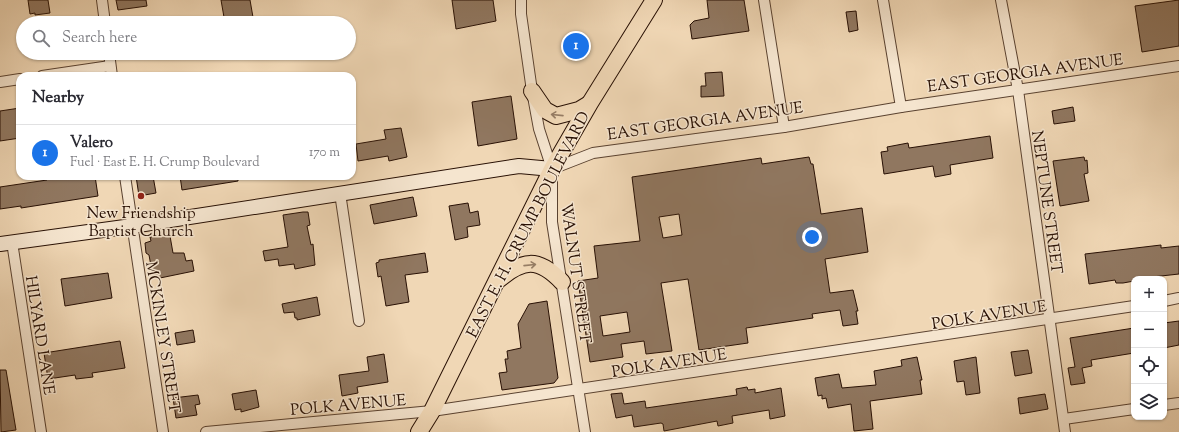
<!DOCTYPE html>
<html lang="en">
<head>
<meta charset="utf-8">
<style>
  body { margin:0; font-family:"Sorts Mill Goudy",serif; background:#f7f7f7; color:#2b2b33 }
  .controls { position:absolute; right:12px; bottom:12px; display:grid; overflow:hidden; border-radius:8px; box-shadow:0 1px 3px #0004 }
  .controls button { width:36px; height:36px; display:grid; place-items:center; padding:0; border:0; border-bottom:1px solid #e1e1e2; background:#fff; color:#2b2b33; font:20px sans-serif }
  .you { position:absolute; left:812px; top:237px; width:14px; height:14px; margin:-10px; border:3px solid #fff; border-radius:50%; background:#1a73e8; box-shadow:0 0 0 6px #1a73e833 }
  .badge { display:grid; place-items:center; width:26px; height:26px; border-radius:50%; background:#1a73e8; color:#fff; font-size:13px; font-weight:700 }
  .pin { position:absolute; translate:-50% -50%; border:2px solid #fff; box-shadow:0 1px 4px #0006 }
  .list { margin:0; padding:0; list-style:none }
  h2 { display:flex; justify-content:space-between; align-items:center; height:52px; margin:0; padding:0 16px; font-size:17px }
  h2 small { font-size:13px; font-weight:400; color:#7c7c81 }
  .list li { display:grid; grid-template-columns:26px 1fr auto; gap:12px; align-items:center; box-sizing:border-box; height:56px; padding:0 16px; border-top:1px solid #e1e1e2 }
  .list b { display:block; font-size:15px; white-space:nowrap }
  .list p { margin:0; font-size:13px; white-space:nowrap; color:#7c7c81 }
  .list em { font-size:13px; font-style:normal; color:#7c7c81 }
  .icon { flex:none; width:22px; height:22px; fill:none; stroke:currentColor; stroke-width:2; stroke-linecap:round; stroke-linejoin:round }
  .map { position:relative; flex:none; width:1179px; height:432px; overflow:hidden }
  .search { position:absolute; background:#fff; box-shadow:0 1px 3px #0004; left:16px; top:16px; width:340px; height:44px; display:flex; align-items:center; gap:10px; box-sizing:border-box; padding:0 14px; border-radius:22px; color:#7c7c81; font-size:15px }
  .panel { position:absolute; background:#fff; box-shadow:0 1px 3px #0004; left:16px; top:72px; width:340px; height:108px; border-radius:12px }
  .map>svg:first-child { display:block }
</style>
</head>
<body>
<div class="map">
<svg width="1179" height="432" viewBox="0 0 1179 432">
  <rect width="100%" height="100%" fill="#f0d7b5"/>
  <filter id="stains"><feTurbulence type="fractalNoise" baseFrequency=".005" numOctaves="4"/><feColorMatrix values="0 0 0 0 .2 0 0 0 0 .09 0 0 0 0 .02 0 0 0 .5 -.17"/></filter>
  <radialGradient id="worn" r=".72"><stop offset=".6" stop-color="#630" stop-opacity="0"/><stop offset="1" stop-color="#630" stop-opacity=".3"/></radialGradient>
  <g fill="#907760" stroke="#281004" fill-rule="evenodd">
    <polygon points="28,0 48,0 50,13 35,15 35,13 30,14"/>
    <polygon points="116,0 146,0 147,6 118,10"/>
    <polygon points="221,0 250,0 254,23 225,23"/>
    <polygon points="452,0 493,0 496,21 456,29"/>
    <polygon points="707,0 744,0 749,31 692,39 690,25 694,21 709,18"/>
    <polygon points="1179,0 1179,46 1142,52 1135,6"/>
    <polygon points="856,11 858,30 849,32 846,12"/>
    <polygon points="722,72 724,96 701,97 701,86 706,86 705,73"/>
    <polygon points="511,96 517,139 478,146 472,102"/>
    <polygon points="1073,107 1075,121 1054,124 1052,111"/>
    <polygon points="20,108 20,138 0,141 0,111"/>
    <polygon points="401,128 407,157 389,161 388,156 358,161 356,144 386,139 384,130"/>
    <polygon points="990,136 993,158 950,165 951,174 935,177 933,166 884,174 881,152 888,151 887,147 908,143 909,148"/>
    <path d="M809 157 811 164H813L821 214 862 208 868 252 825 259 830 293 853 290 858 311H856L858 324 843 326 840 310 812 314 813 318 746 328 748 343 699 350 688 279 661 283 672 351 646 354 644 341 621 344 623 357 590 362 578 281 598 278 594 246 640 241 632 177 761 158 762 164ZM679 214 682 235 663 238 659 217ZM627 312 630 332 603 336 600 316Z"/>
    <polygon points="1084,157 1085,161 1087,160 1088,173 1084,174 1089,201 1060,206 1053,161"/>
    <polygon points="46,176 95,176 98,196 21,208 21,206 0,209 0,187 47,180"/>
    <polygon points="136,176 153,176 156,193 139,196"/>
    <polygon points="180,176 238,176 238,181 182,190"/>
    <polygon points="413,197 417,216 374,224 370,205"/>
    <polygon points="468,203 470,213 478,211 480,225 467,227 468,237 455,240 449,206"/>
    <polygon points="303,212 308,212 310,225 307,226 311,245 313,244 315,265 295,269 294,264 279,266 278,259 265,261 263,251 288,247 283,215"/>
    <polygon points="164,235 164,237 170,236 173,253 184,253 186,261 192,260 194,271 160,278 153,277 149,255 146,253 145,243 151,241 150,237"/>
    <polygon points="1161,245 1161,248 1179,246 1179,274 1134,279 1134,281 1123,283 1116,283 1115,280 1089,284 1085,254"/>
    <polygon points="425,253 428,272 405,275 409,302 386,306 381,276 378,277 376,263 379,262 379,260"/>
    <polygon points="108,273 112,298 65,306 61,279"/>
    <polygon points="317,297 320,315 297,320 297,318 295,318 294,312 284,313 282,304"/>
    <polygon points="547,301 558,378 554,383 502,390 499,373 507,372 505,359 508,359 507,351 521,348 518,324 529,304"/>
    <polygon points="1179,321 1179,345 1164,348 1164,323"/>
    <polygon points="1134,328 1134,353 1091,360 1092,366 1082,368 1085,383 1071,385 1068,368 1075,367 1070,338"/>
    <polygon points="193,330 195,342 177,345 175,333"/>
    <polygon points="120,341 125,368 92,373 93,377 76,379 75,375 48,379 44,353"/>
    <polygon points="1028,350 1032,373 1015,376 1011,352"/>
    <polygon points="384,354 388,382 357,387 358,393 342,396 339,375 369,371 367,357"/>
    <polygon points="917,357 922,380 920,380 922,394 870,401 873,429 854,431 851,404 828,408 826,398 822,399 822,395 818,396 815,378 839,374 842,388 876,385 874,371 902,366 901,360"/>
    <polygon points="976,357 980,393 966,395 964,381 957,382 954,361"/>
    <polygon points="0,370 6,370 16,430 1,432"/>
    <polygon points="747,387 748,390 755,389 755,393 781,388 785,416 770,419 769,410 732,416 733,423 718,426 717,421 664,431 663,424 661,423 634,427 632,415 616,418 611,394 622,393 624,404 645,401 646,408 737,395 736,389"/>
    <polygon points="256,390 259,407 241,412 241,409 235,410 232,394"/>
    <polygon points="1045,394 1048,409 1020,414 1018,398"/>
    <polygon points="198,395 200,404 195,405 197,415 176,418 173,398"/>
  </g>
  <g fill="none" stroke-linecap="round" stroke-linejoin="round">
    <defs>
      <g id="street">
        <polyline points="102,0 105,23"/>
        <polyline points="521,0 521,14 532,91 539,129 552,169 552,222 585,432"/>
        <polyline points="764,0 784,127"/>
        <polyline points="883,0 901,107"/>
        <polyline points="1001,0 1018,90 1065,432"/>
        <polyline points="109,53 112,76"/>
        <polyline points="42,76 110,66"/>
        <polyline points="0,82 20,79"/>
        <polyline points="552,169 593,153 784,127 901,107 1179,66"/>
        <polyline points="125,176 163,432"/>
        <polyline points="340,193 359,321"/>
        <polyline points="12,242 41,432"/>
        <polyline points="1164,301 1179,298"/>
        <polyline points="1164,405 1179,403"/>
        <polyline points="1064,419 1134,409"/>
        <polyline points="206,432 432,411 1134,306"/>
      </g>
      <polyline id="secondary" points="0,244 132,226 519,166 552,169"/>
      <g id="primary">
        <polyline points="532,91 545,110 556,116 579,110 589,104"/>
        <path d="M497 281C523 259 538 257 562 282"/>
        <polyline points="419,432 432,411 552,169 590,103 654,0"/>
      </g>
    </defs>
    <use href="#street" stroke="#5a4230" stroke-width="12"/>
    <use href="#secondary" stroke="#281004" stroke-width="16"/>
    <use href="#primary" stroke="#281004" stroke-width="18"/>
    <use href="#street" stroke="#f5e5cf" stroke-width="10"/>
    <use href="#secondary" stroke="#f5e5cf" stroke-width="14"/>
    <use href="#primary" stroke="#f0d7b5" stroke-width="16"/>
  </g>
  <defs><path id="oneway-shaft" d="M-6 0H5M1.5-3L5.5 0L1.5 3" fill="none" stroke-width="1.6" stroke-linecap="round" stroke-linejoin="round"/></defs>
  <g stroke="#967d65">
    <use href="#oneway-shaft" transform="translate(557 115) rotate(-174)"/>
    <use href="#oneway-shaft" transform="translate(530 265) rotate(-6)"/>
  </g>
  <circle fill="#8f2418" stroke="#f5e5cf" stroke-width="1.5" cx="141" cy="196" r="4"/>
  <g text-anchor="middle" stroke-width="3" stroke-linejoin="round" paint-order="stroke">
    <g font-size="16" fill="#281004" stroke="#f5e5cf">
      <text transform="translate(1025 72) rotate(-8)" y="6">EAST GEORGIA AVENUE</text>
      <text transform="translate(705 120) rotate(-8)" y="6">EAST GEORGIA AVENUE</text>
      <text transform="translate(1048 202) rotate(82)" y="6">NEPTUNE STREET</text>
      <text transform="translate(527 224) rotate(-63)" y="6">EAST E. H. CRUMP BOULEVARD</text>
      <text transform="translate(577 273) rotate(82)" y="6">WALNUT STREET</text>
      <text transform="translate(989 314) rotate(-9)" y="6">POLK AVENUE</text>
      <text transform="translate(41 335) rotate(81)" y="6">HILYARD LANE</text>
      <text transform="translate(164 337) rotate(81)" y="6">MCKINLEY STREET</text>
      <text transform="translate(669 362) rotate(-9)" y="6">POLK AVENUE</text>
      <text transform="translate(348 404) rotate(-5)" y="6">POLK AVENUE</text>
    </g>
    <g font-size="16" fill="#281004" stroke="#f5e5cf">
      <text x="141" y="218">New Friendship<tspan x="141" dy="18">Baptist Church</tspan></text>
    </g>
  </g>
  <rect width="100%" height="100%" filter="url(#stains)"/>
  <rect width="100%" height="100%" fill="url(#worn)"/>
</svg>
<div class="controls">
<button>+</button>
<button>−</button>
<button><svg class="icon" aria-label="locate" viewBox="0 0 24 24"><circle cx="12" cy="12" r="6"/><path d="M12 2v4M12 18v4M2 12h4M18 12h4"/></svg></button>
<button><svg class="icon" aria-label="layers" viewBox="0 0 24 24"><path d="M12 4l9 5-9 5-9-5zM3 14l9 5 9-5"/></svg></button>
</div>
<div class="you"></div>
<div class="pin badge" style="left:576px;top:46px">1</div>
<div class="search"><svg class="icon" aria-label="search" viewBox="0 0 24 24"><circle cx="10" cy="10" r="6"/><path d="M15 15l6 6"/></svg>Search here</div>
<section class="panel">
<h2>Nearby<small></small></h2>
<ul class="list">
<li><span class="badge">1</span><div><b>Valero</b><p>Fuel · East E. H. Crump Boulevard</p></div><em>170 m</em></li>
</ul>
</section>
</div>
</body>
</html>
